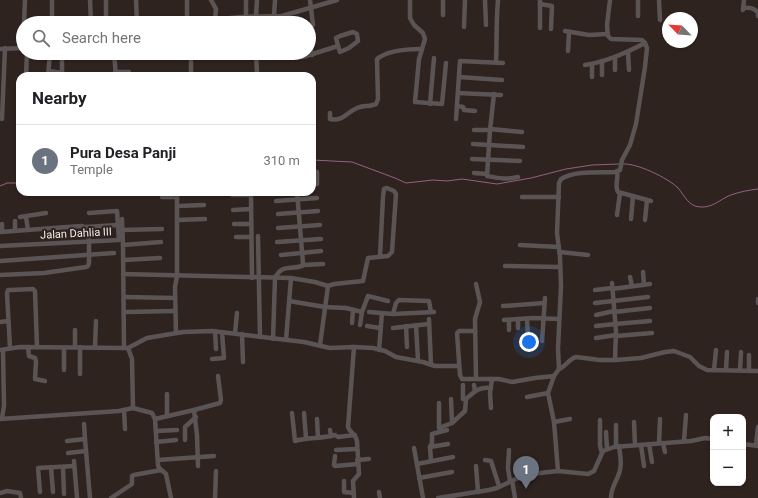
<!DOCTYPE html>
<html lang="en">
<head>
<meta charset="utf-8">
<style>
  body { margin:0; font-family:Roboto,sans-serif; background:#f2f2f2; color:#202124 }
  .controls { position:absolute; right:12px; bottom:12px; display:grid; overflow:hidden; border-radius:8px; box-shadow:0 1px 3px #0004 }
  .controls button { width:36px; height:36px; display:grid; place-items:center; padding:0; border:0; border-bottom:1px solid #e0e0e0; background:#fff; color:#202124; font:20px sans-serif }
  .compass { position:absolute; left:662px; top:12px; width:36px; height:36px; border-radius:50%; background:#fff; box-shadow:0 1px 3px #0004; rotate:295deg }
  .you { position:absolute; left:529px; top:342px; width:14px; height:14px; margin:-10px; border:3px solid #fff; border-radius:50%; background:#1a73e8; box-shadow:0 0 0 6px #1a73e833 }
  .badge { display:grid; place-items:center; width:26px; height:26px; border-radius:50%; background:#2563eb; color:#fff; font-size:13px; font-weight:700 }
  .pin { position:absolute; translate:-50% -33px; filter:drop-shadow(0 1px 2px #0008) }
  .pin::after { content:''; position:absolute; top:21px; width:14px; height:12px; background:inherit; clip-path:polygon(0 0,100% 0,50% 100%) }
  .list { margin:0; padding:0; list-style:none }
  h2 { display:flex; justify-content:space-between; align-items:center; height:52px; margin:0; padding:0 16px; font-size:17px }
  h2 small { font-size:13px; font-weight:400; color:#757577 }
  .list li { display:grid; grid-template-columns:26px 1fr auto; gap:12px; align-items:center; box-sizing:border-box; height:72px; padding:0 16px; border-top:1px solid #e0e0e0 }
  .list b { display:block; font-size:15px; white-space:nowrap }
  .list p { margin:0; font-size:13px; white-space:nowrap; color:#757577 }
  .list em { font-size:13px; font-style:normal; color:#757577 }
  .icon { flex:none; width:22px; height:22px; fill:none; stroke:currentColor; stroke-width:2; stroke-linecap:round; stroke-linejoin:round }
  .map { position:relative; flex:none; width:758px; height:498px; overflow:hidden }
  .search { position:absolute; background:#fff; box-shadow:0 1px 3px #0004; left:16px; top:16px; width:300px; height:44px; display:flex; align-items:center; gap:10px; box-sizing:border-box; padding:0 14px; border-radius:22px; color:#757577; font-size:15px }
  .panel { position:absolute; background:#fff; box-shadow:0 1px 3px #0004; left:16px; top:72px; width:300px; height:124px; border-radius:12px }
  .map>svg:first-child { display:block }
</style>
</head>
<body>
<div class="map">
<svg width="758" height="498" viewBox="0 0 758 498">
  <rect width="100%" height="100%" fill="#2e231f"/>
  <g fill="none" stroke-linecap="round" stroke-linejoin="round">
    <g stroke="#956086" stroke-width="1">
      <polyline points="312,160 352,162 395,178 406,183 433,180 447,181 462,179 497,184 531,178 566,169 592,165 619,164"/>
      <path d="M623 164C637 163 668 178 678 188 685 196 688 206 700 207 713 208 720 199 731 195 739 192 749 190 758 189"/>
      <polyline points="0,186 7,183 20,183"/>
    </g>
    <g stroke="#5b5455" stroke-width="4.5">
      <polyline points="90,0 91,23"/>
      <polyline points="106,0 106,23"/>
      <polyline points="136,0 137,23"/>
      <polyline points="211,0 216,9 215,20"/>
      <polyline points="410,0 410,18 414,25 423,33 425,39 419,59 415,102 442,104 446,63"/>
      <polyline points="485,0 486,25"/>
      <polyline points="540,0 540,28"/>
      <polyline points="638,0 638,16"/>
      <polyline points="659,0 660,20"/>
      <polyline points="540,4 552,6 551,29"/>
      <path d="M743 8C750 7 753 8 758 12V16"/>
      <polyline points="743,10 744,0"/>
      <polyline points="443,15 443,0"/>
      <polyline points="246,16 246,0"/>
      <polyline points="256,16 257,0"/>
      <polyline points="274,16 275,0"/>
      <polyline points="24,23 25,0"/>
      <polyline points="52,23 52,0"/>
      <polyline points="183,23 240,17 282,16 337,0"/>
      <polyline points="187,23 187,0"/>
      <polyline points="309,27 313,25 310,0"/>
      <polyline points="464,27 465,0"/>
      <polyline points="565,31 589,35 607,34"/>
      <polygon points="353,32 357,34 358,41 349,48 340,52 338,46 336,38 340,36"/>
      <polyline points="309,37 312,55"/>
      <polyline points="0,49 23,48"/>
      <polyline points="568,51 569,32"/>
      <polyline points="628,52 629,70"/>
      <polyline points="114,53 116,76"/>
      <polyline points="256,53 257,73"/>
      <polyline points="296,53 297,57 303,57 338,46"/>
      <polyline points="615,57 615,70"/>
      <polyline points="602,61 602,75"/>
      <path d="M496 62C497 41 496 21 498 0"/>
      <path d="M585 65C606 62 626 53 645 43"/>
      <polyline points="49,71 62,73 67,76"/>
      <polyline points="115,72 129,72"/>
      <polyline points="62,73 62,53"/>
      <polyline points="26,76 27,53"/>
      <polyline points="48,76 50,53"/>
      <polyline points="191,76 191,53"/>
      <polyline points="459,77 502,80"/>
      <polyline points="592,77 592,64"/>
      <polyline points="458,93 501,95"/>
      <path d="M494 94 490 130 487 176C498 178 507 180 518 177"/>
      <polyline points="430,104 434,58"/>
      <polyline points="457,106 463,107 464,110 475,111"/>
      <path d="M330 113V119C343 122 347 112 357 108 363 105 370 107 376 104L378 99 377 59C388 50 409 49 422 49"/>
      <polyline points="2,119 5,48"/>
      <polyline points="456,119 460,61 503,63"/>
      <polyline points="490,129 522,132"/>
      <polyline points="474,130 490,130"/>
      <polyline points="473,144 523,147"/>
      <polyline points="472,159 520,161"/>
      <polyline points="312,170 317,172 317,184 312,184"/>
      <path d="M617 171C619 178 614 186 618 192L651 201"/>
      <polyline points="474,173 487,174"/>
      <polyline points="177,192 177,206"/>
      <polyline points="232,195 251,195 252,278"/>
      <polyline points="162,197 177,197"/>
      <polyline points="522,197 559,197"/>
      <polyline points="276,201 317,198"/>
      <polyline points="233,210 251,209"/>
      <polyline points="278,214 318,211"/>
      <polyline points="617,215 620,193"/>
      <polyline points="20,217 46,213"/>
      <polyline points="26,217 28,230"/>
      <polyline points="122,219 123,245"/>
      <polyline points="631,219 633,196"/>
      <polyline points="177,220 205,219"/>
      <polyline points="645,220 647,200"/>
      <polyline points="15,221 15,231"/>
      <polyline points="2,224 2,231"/>
      <polyline points="234,224 251,224"/>
      <polyline points="85,227 118,225"/>
      <polyline points="278,228 320,225"/>
      <polyline points="122,230 162,229"/>
      <polyline points="0,232 81,226 87,228 89,241 89,263 88,266 86,267 44,273 0,275"/>
      <polyline points="258,236 260,337"/>
      <polyline points="236,237 251,237"/>
      <polyline points="277,242 321,239"/>
      <polyline points="520,245 559,247"/>
      <polyline points="0,246 119,240 117,211 89,213"/>
      <polyline points="560,252 588,255"/>
      <polyline points="281,255 321,251"/>
      <polyline points="124,260 160,258"/>
      <polyline points="0,261 114,253"/>
      <polyline points="303,265 323,264"/>
      <polyline points="505,266 560,267"/>
      <polyline points="643,272 644,285"/>
      <polyline points="123,274 291,278 315,282 328,286"/>
      <polyline points="630,277 632,286"/>
      <polyline points="612,283 616,331 615,360"/>
      <polyline points="612,289 650,284"/>
      <polyline points="595,290 612,288"/>
      <polyline points="124,297 175,298"/>
      <polyline points="758,299 758,303"/>
      <polyline points="289,301 325,307 346,308 362,312"/>
      <polyline points="595,303 648,297"/>
      <polyline points="503,306 544,303"/>
      <polyline points="125,312 175,311"/>
      <polyline points="369,312 393,314 434,312"/>
      <polyline points="614,312 650,308"/>
      <polyline points="393,314 396,303 399,300 429,301 431,312"/>
      <polyline points="596,315 614,311"/>
      <polyline points="429,319 431,365"/>
      <polyline points="518,319 518,328"/>
      <polyline points="527,319 528,336"/>
      <polyline points="504,320 533,318 559,319"/>
      <polyline points="509,320 509,330"/>
      <polyline points="0,322 8,321"/>
      <polyline points="352,323 353,310"/>
      <polyline points="615,324 650,321"/>
      <polyline points="360,325 362,312 368,296 388,301"/>
      <polyline points="416,325 418,361"/>
      <polyline points="367,326 380,328"/>
      <polyline points="406,326 407,347"/>
      <polyline points="596,326 615,324"/>
      <polyline points="393,328 429,324"/>
      <polyline points="75,330 75,347"/>
      <polyline points="215,331 216,349"/>
      <polyline points="475,331 459,331 457,333 460,375 462,379 499,379 512,382 535,378 554,376"/>
      <polyline points="176,333 175,287 177,276 177,206 204,205"/>
      <polyline points="235,333 237,313"/>
      <polyline points="242,334 243,362"/>
      <polyline points="616,336 652,333"/>
      <polyline points="596,338 616,335"/>
      <path d="M273 339 275 278C282 264 289 270 302 266L303 263 297 192"/>
      <polyline points="286,340 291,278"/>
      <polyline points="542,341 545,298"/>
      <polyline points="320,345 328,286 334,284 363,281 368,258 388,256 392,252 396,194 394,191 387,188 384,189 383,197 380,256"/>
      <polyline points="28,347 29,356 35,358 36,361 35,379 45,381"/>
      <polyline points="95,347 96,321"/>
      <path d="M354 347 348 427C350 433 356 434 357 441L359 474 353 481 354 498"/>
      <polyline points="10,348 7,293 8,290 11,290 33,289 35,291 37,347"/>
      <polyline points="124,348 123,245 161,242"/>
      <polyline points="128,348 132,359 133,408"/>
      <polyline points="0,350 20,347 128,348 147,338 183,332 212,331 304,342 330,348 354,347 373,348 385,351 396,357 423,362 435,366 459,366"/>
      <polyline points="379,350 382,313"/>
      <polyline points="212,359 224,358 222,332"/>
      <path d="M559 369C566 366 569 359 576 357L600 360H615L641 358 665 352 674 351 690 357 699 366 707 370 758 371"/>
      <polyline points="64,370 64,348"/>
      <polyline points="714,370 716,350"/>
      <polyline points="726,370 727,352"/>
      <polyline points="740,370 741,352"/>
      <polyline points="749,371 749,355"/>
      <polyline points="80,374 80,347"/>
      <polyline points="476,378 475,319 480,302 476,284"/>
      <polyline points="463,385 463,399 466,399"/>
      <polyline points="474,385 475,391"/>
      <polyline points="167,394 167,416"/>
      <polyline points="527,397 548,393"/>
      <polyline points="451,399 452,423"/>
      <path d="M439 403V428L452 423 465 411 466 399C475 391 478 387 491 388"/>
      <polyline points="491,408 490,393 492,379"/>
      <polyline points="124,410 125,429"/>
      <polyline points="194,410 220,403 221,400 218,376"/>
      <path d="M292 413 295 441C308 437 322 439 335 435L338 437 355 435"/>
      <polyline points="304,413 306,438"/>
      <polyline points="2,418 4,406 3,350"/>
      <polyline points="0,419 119,411 133,408 152,413 155,419 158,465 159,468 166,474 171,498"/>
      <polyline points="155,419 194,410 197,435 198,466"/>
      <polyline points="317,419 318,438"/>
      <polyline points="600,420 600,446 602,453"/>
      <polyline points="554,422 570,419"/>
      <polyline points="634,422 635,445"/>
      <polyline points="84,424 85,439"/>
      <polyline points="616,425 616,446"/>
      <polyline points="330,430 331,436"/>
      <polyline points="156,431 177,430"/>
      <polyline points="606,432 607,449"/>
      <polyline points="185,440 185,427 196,417"/>
      <polyline points="67,441 85,439 90,498"/>
      <polyline points="684,441 686,415"/>
      <polyline points="156,442 176,440"/>
      <polyline points="659,443 660,419"/>
      <polyline points="663,443 665,452"/>
      <polyline points="649,444 652,462"/>
      <polyline points="743,444 758,446"/>
      <polyline points="641,445 644,466"/>
      <polyline points="756,445 758,427"/>
      <polyline points="430,447 448,444"/>
      <polyline points="414,448 423,498"/>
      <polyline points="336,450 357,449"/>
      <polyline points="509,450 508,468 510,481"/>
      <polyline points="68,453 86,451"/>
      <polyline points="335,456 334,465 335,466 358,464"/>
      <polyline points="158,460 214,456"/>
      <polyline points="357,460 369,459"/>
      <polyline points="485,460 491,461 499,486"/>
      <polyline points="74,461 77,498"/>
      <polyline points="431,461 430,447 432,443 432,434 447,430"/>
      <polyline points="417,464 453,457"/>
      <polyline points="476,466 478,492"/>
      <polyline points="51,467 53,492"/>
      <polyline points="63,467 64,494"/>
      <path d="M558 471 554 422 548 393 554 376 559 369 558 349 561 286 560 257 557 233 559 183 561 179C577 170 599 173 616 172L620 170 622 160 630 145 636 124 645 67 647 48 645 43 642 40 611 39 608 36 607 25 610 0"/>
      <polyline points="419,478 452,472"/>
      <polyline points="512,480 515,498"/>
      <polyline points="344,481 344,492 354,493"/>
      <polyline points="40,492 38,468 74,466"/>
      <polyline points="379,492 380,498"/>
      <polyline points="0,493 7,491 20,493 21,498"/>
      <polyline points="111,498 132,484 132,476 134,475 161,470"/>
      <polyline points="215,498 216,471"/>
      <polyline points="438,498 489,490 497,488 520,477 531,474 558,471 588,474 594,471 603,451 614,447 691,441 705,438 713,439"/>
      <path d="M611 498C611 486 618 480 620 470 622 462 620 454 619 446"/>
    </g>
  </g>
  <g text-anchor="middle" stroke-width="4" stroke-linejoin="round" paint-order="stroke">
    <g font-size="11" fill="#f1eae7" stroke="#2e231f">
      <text transform="translate(76 233) rotate(-3)" y="4">Jalan Dahlia III</text>
    </g>
  </g>
</svg>
<div class="controls">
<button>+</button>
<button>−</button>
</div>
<svg class="compass" viewBox="-18 -18 36 36"><path d="M0-13l5 13h-10z" fill="#e53935"/><path d="M0 13l5-13h-10z" fill="#757577"/></svg>
<div class="you"></div>
<div class="pin badge" style="left:526px;top:489px;background:#6b7280">1</div>
<div class="search"><svg class="icon" aria-label="search" viewBox="0 0 24 24"><circle cx="10" cy="10" r="6"/><path d="M15 15l6 6"/></svg>Search here</div>
<section class="panel">
<h2>Nearby<small></small></h2>
<ul class="list">
<li><span class="badge" style="background:#6b7280">1</span><div><b>Pura Desa Panji</b><p>Temple</p></div><em>310 m</em></li>
</ul>
</section>
</div>
</body>
</html>
